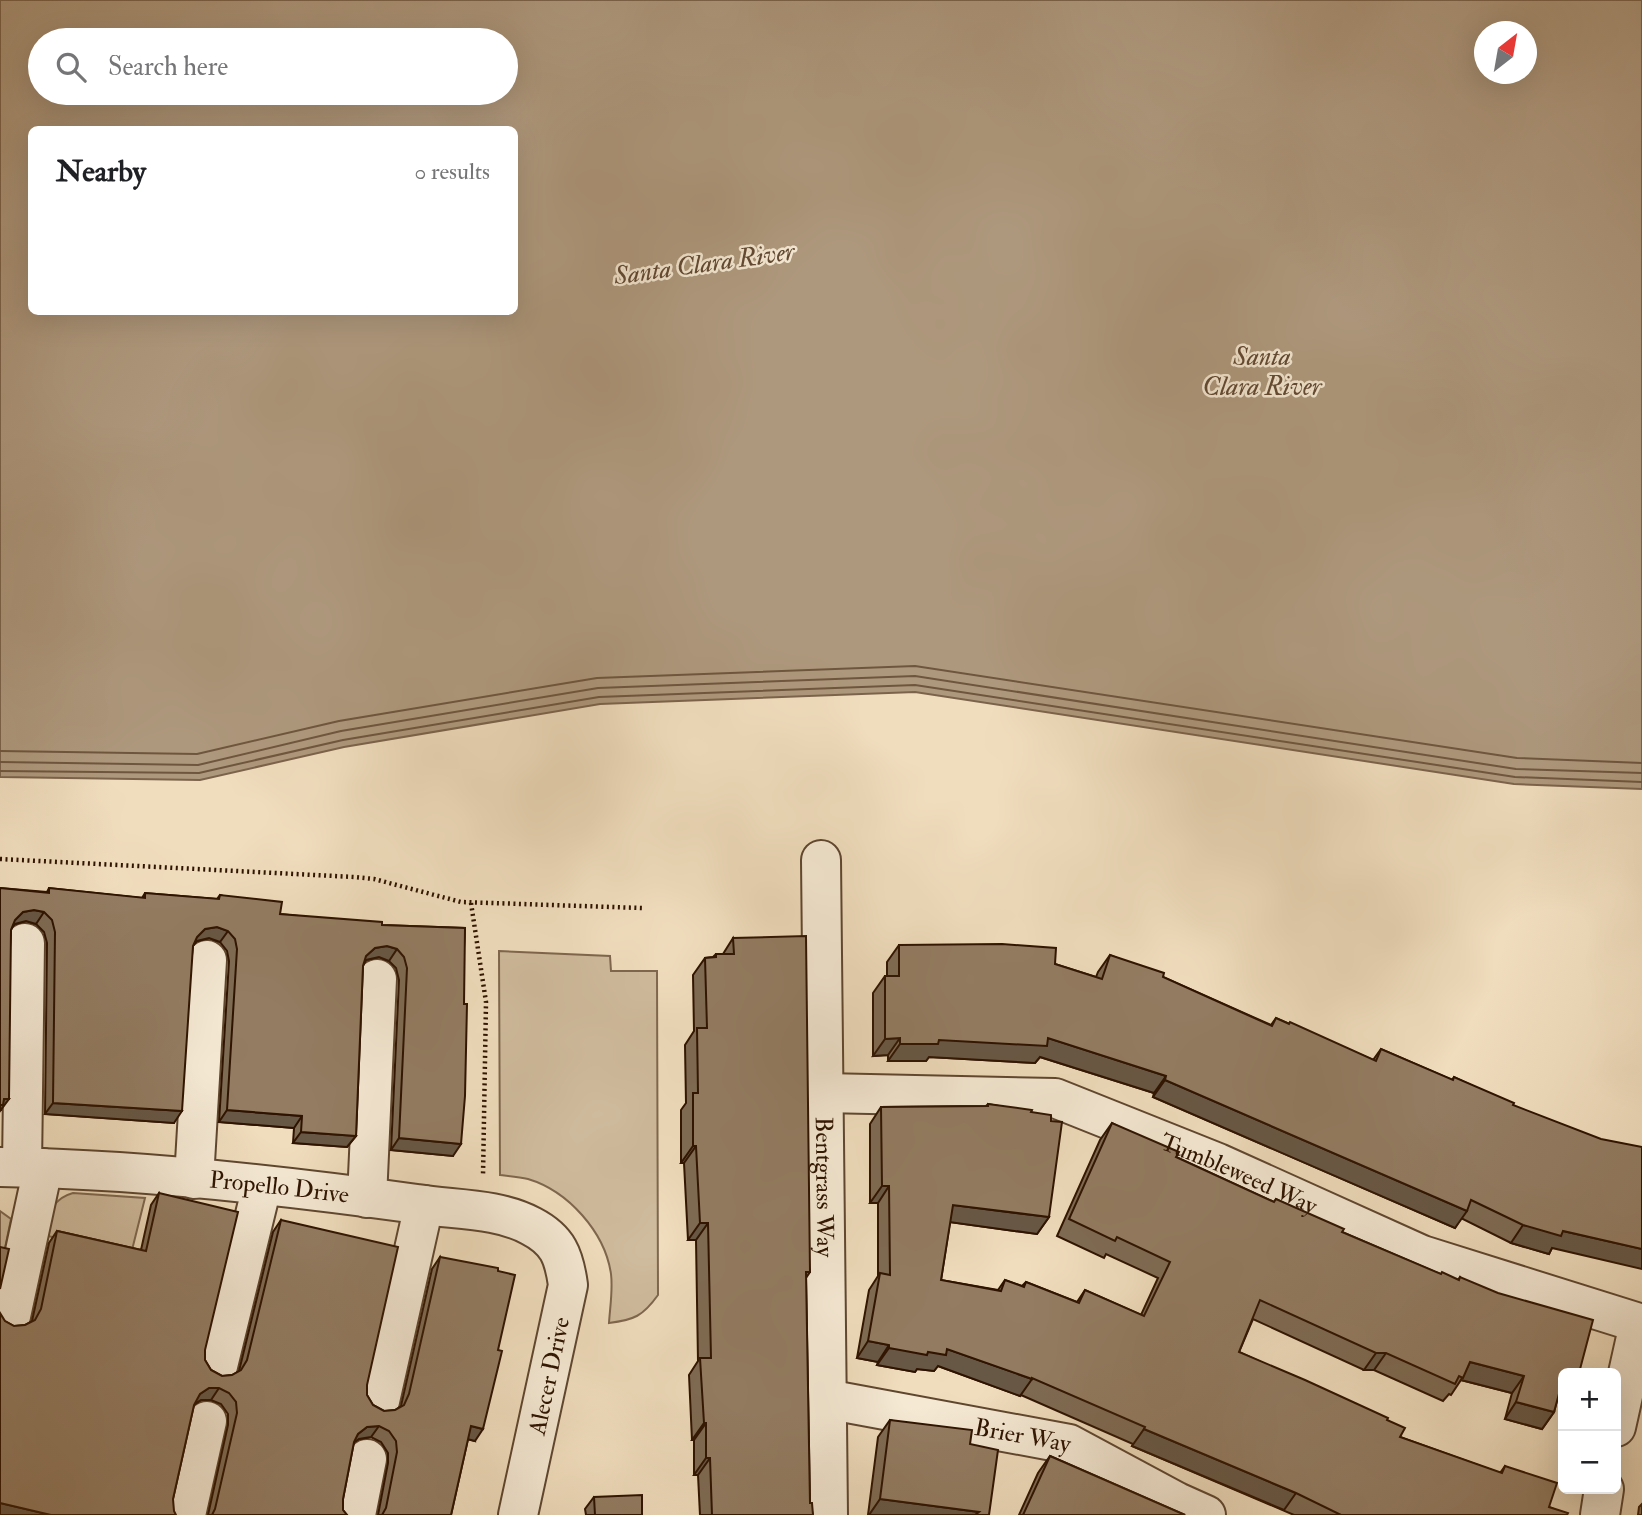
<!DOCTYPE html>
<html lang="en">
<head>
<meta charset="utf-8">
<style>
  body { margin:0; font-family:"IM FELL Double Pica",serif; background:#f2f2f2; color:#202124 }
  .controls { position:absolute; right:21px; bottom:21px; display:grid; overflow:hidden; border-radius:10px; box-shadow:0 7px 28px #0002 }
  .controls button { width:63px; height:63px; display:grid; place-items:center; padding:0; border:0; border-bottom:2px solid #e0e0e0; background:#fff; color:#202124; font:35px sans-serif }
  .compass { position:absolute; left:1474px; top:21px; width:63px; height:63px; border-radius:50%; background:#fff; box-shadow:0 7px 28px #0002; rotate:31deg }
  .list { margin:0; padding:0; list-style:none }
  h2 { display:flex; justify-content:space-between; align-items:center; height:91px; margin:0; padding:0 28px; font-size:30px }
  h2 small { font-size:23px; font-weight:400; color:#757577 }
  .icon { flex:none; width:38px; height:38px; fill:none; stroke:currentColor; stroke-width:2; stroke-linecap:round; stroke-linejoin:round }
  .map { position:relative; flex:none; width:1642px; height:1515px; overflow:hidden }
  .search { position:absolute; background:#fff; box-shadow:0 7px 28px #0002; left:28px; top:28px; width:490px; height:77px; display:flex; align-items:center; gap:18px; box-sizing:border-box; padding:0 24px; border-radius:38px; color:#757577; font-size:26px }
  .panel { position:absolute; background:#fff; box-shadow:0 7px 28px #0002; left:28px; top:126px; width:490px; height:189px; border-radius:10px }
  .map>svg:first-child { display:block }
</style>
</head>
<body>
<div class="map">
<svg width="1642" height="1515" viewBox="0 0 1642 1515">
  <rect width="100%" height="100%" fill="#f0ddbd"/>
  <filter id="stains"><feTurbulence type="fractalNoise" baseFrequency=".00286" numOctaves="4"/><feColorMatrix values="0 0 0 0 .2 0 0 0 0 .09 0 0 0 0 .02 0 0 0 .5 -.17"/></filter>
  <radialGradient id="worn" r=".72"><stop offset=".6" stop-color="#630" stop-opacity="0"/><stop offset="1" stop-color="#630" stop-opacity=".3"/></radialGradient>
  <g fill="#cfbb9d" stroke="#7e674e" stroke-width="2">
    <path d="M499 951 610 956 611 971H657L658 1295C643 1316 634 1320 609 1323 610 1307 613 1290 611 1274 605 1232 568 1191 528 1179 519 1177 509 1176 500 1175Z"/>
    <path d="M73 1193 145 1198 131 1254 43 1235C49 1215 51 1199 73 1193Z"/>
    <polygon points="0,1211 11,1219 4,1253 0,1252"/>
  </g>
  <path fill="#ae987d" stroke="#7b634b" stroke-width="2" fill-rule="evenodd" d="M0 0H1642V789L1514 784 915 692 600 704 344 747 200 780 0 777ZM1484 32H1526V74H1484ZM40 40H506V93H40ZM32 130H514V312H32Z"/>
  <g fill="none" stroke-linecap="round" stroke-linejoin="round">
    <g stroke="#6e563e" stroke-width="2">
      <polyline points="0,751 197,754 339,721 597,678 915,666 1517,758 1642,763"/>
      <polyline points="0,762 198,765 341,731 598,688 915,676 1516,769 1642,773"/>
      <polyline points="0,771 199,773 343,740 599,697 915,685 1515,777 1642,782"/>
    </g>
    <defs>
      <g id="minor">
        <path id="s1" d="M821 860 828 1515"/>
        <path id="s2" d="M824 1093 1055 1098 1218 1163 1422 1255 1642 1324"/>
        <path id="s3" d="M0 1167C137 1169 281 1185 417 1204 453 1210 498 1208 531 1226 558 1240 564 1256 568 1285L518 1515"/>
        <polyline points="22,1167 25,943"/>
        <polyline points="194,1179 207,960"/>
        <polyline points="367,1198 377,979"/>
        <polyline points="11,1316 43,1168"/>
        <polyline points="218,1366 262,1186"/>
        <path id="s4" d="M826 1399 1069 1444 1177 1502 1206 1515"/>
        <polyline points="380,1401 424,1205"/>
        <polyline points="1616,1427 1639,1324"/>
        <polyline points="186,1515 207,1421"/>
        <polyline points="356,1515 367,1459"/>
        <polyline points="1600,1515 1604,1489"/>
      </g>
    </defs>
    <use href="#minor" stroke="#5e462f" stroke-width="42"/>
    <g stroke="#2e1300" stroke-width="4.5" stroke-dasharray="2 3.5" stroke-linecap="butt">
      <polyline points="0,859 354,877 374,879 461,902 642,908"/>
      <polyline points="471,903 486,1002 483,1176"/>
    </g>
    <use href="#minor" stroke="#f5e9d4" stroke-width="38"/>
  </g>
  <g fill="#7e6b54" stroke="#2e1300" stroke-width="2">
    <polygon points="0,888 47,892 49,888 142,898 145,893 217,899 220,895 280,914 382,925 465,928 453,1156 391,1150 399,980 396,968 389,961 379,957 366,960 363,966 356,1136 347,1147 293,1143 294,1128 219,1122 229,961 227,951 220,942 209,938 197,941 193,946 174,1123 45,1114 47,943 44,932 36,924 26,921 15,924 13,926 11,930 1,1111"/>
    <polygon points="733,938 810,1272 806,1278 810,1503 813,1515 700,1515 698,1475 694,1475 694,1440 692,1440 689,1375 698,1361 696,1240 688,1240 684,1163 681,1163 681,1110 686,1103 685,1045 694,1031 693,975 705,958 713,957 716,954 723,954"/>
    <polygon points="899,945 1055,964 1096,977 1098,972 1110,955 1163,977 1271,1025 1276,1018 1373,1060 1381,1049 1452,1080 1454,1077 1513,1105 1552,1248 1549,1254 1511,1243 1461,1218 1455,1228 1153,1097 1154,1093 1040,1057 1035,1063 929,1057 926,1061 888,1061 888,1055 873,1056 873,993 885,976 887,976 887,962"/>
    <polygon points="988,1104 1031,1112 1049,1217 1037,1234 950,1222 941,1280 998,1290 1005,1280 1022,1286 1026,1282 1077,1302 1085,1290 1141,1315 1158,1278 1106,1254 1104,1258 1057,1236 1100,1140 1112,1123 1176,1157 1274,1202 1276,1199 1342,1232 1440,1274 1458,1280 1460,1277 1558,1397 1554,1412 1542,1429 1505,1419 1512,1393 1461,1380 1451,1395 1449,1394 1443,1401 1374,1370 1364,1370 1253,1319 1239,1352 1387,1420 1400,1437 1500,1473 1505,1466 1549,1507 1567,1515 1294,1515 1132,1446 1133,1444 1021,1395 1020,1396 938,1366 934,1371 917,1369 915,1372 877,1365 878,1362 857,1358 869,1290 878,1276 878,1203 870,1203 870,1124 881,1107 986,1106"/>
    <polygon points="159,1193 205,1350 205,1360 211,1370 222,1376 232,1375 239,1371 273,1232 281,1220 367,1385 367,1395 373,1405 384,1411 395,1410 401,1406 432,1269 440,1257 475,1441 468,1439 451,1515 378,1515 388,1463 388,1453 381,1442 371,1437 359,1439 354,1442 343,1499 343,1510 347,1515 208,1515 228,1425 228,1414 221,1404 211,1400 201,1400 194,1405 173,1499 5,1321 14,1326 25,1325 32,1321 49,1243 57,1231 141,1250 151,1205"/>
    <polygon points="890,1420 970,1444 989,1515 868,1515 878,1437"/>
    <polygon points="1050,1456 1185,1515 1019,1515 1038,1473"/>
    <polygon points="594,1497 642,1515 586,1515 585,1509"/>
    <polygon points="1642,1504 1642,1515 1638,1515 1639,1507"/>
  </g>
  <g fill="#675745" stroke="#2e1300" stroke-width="2">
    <polygon points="34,910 44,912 36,924 26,921 15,924 7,931 15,920 23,912"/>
    <polygon points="217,927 228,931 220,942 209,938 197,941 188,949 197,937 205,929"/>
    <polygon points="387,946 397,949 389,961 379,957 366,960 358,968 366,956 375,948"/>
    <polygon points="900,1038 888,1055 873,1056 885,1039"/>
    <polygon points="1048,1038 1166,1076 1154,1093 1040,1057 1035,1063 929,1057 926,1061 888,1061 900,1044 939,1040"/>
    <polygon points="1165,1080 1467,1211 1455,1228 1153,1097"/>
    <polygon points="4,1099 9,1099 0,1111 0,1105"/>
    <polygon points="53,1103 182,1111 174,1123 45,1114"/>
    <polygon points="227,1110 302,1116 294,1128 219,1122"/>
    <polygon points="301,1132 356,1136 347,1147 293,1143"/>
    <polygon points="399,1138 461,1144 453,1156 391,1150"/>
    <polygon points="693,1146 696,1146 684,1163 681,1163"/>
    <polygon points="882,1186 889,1186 878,1203 870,1203"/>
    <polygon points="953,1205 1049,1217 1037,1234 942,1221"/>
    <polygon points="700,1223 708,1223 696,1240 688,1240"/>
    <polygon points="1523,1225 1563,1231 1642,1249 1642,1269 1552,1248 1549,1254 1511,1243"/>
    <polygon points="868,1341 889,1345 878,1362 857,1358"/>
    <polygon points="889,1348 928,1352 947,1349 1032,1379 1020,1396 938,1366 934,1371 917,1369 915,1372 877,1365"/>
    <polygon points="1376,1353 1386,1353 1374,1370 1364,1370"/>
    <polygon points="1470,1362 1524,1376 1512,1393 1461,1380"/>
    <polygon points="1563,1379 1563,1399 1551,1396"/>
    <polygon points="209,1388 219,1388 211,1400 201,1400 191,1406 200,1394"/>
    <polygon points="1516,1402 1554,1412 1542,1429 1505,1419"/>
    <polygon points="704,1423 706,1423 694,1440 692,1440"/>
    <polygon points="379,1426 371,1437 359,1439 350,1445 358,1434 367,1427"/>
    <polygon points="471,1426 483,1429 475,1441 463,1438"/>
    <polygon points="1144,1429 1296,1493 1284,1510 1132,1446"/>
    <polygon points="706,1458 710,1458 698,1475 694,1475"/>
    <polygon points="880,1499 979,1512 976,1515 869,1515"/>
    <polygon points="0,1503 51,1515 0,1515"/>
  </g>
  <g fill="#937c62" stroke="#2e1300" stroke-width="2">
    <polygon points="0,888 49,893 49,888 145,898 145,893 219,899 220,895 282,902 280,914 382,922 382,925 465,928 464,1004 467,1004 465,1096 461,1144 399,1138 407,968 404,957 397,949 387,946 375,948 366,956 363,966 356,1136 301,1132 302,1116 227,1110 237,949 235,939 228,931 217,927 205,929 197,937 193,946 182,1111 53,1103 55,932 52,920 44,912 34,910 23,912 15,920 11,930 9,1099 4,1099 3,1105 0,1105"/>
    <polygon points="806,936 810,1272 806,1272 810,1503 812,1503 813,1515 712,1515 710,1458 706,1458 706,1423 704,1423 700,1358 711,1358 708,1223 700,1223 696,1146 693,1146 693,1093 698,1093 697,1028 707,1028 705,958 716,957 716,954 734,954 733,938"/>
    <polygon points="1002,944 1056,948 1055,964 1102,979 1110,955 1164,973 1163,977 1272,1026 1276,1018 1289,1024 1290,1022 1376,1061 1381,1049 1453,1080 1454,1077 1514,1103 1513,1105 1601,1139 1642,1147 1642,1249 1563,1231 1561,1236 1523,1225 1471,1200 1467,1211 1165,1080 1166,1076 1048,1038 1047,1046 939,1040 938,1044 900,1044 900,1038 885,1039 885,976 899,976 899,945"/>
    <polygon points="988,1104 1032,1110 1031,1112 1051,1115 1051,1121 1062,1122 1049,1217 953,1205 941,1280 1001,1291 1005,1280 1024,1287 1026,1282 1079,1303 1085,1290 1144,1316 1170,1262 1117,1237 1115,1241 1069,1219 1112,1123 1179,1152 1176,1157 1274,1202 1276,1199 1344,1229 1342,1232 1441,1274 1442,1272 1459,1280 1460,1277 1498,1293 1593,1320 1579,1373 1563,1373 1563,1379 1554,1412 1516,1402 1524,1376 1470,1362 1463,1378 1459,1376 1455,1384 1386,1353 1376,1353 1260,1300 1239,1352 1305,1380 1388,1418 1387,1420 1405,1428 1400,1437 1502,1473 1505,1466 1557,1483 1549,1507 1568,1513 1567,1515 1341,1515 1296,1493 1144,1429 1145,1427 1032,1378 1032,1379 947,1349 946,1355 928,1352 927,1355 889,1348 889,1345 868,1341 880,1273 890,1275 889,1186 882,1186 881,1107 988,1106"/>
    <polygon points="159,1193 238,1212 205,1350 205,1360 211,1370 222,1376 232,1375 241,1370 247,1360 281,1220 398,1247 367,1385 367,1395 373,1405 384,1411 395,1410 404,1405 409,1394 440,1257 498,1268 498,1271 515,1275 498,1350 502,1351 483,1429 471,1426 451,1515 382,1515 386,1508 397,1452 396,1441 389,1431 379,1426 367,1427 358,1434 354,1442 343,1499 343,1510 347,1515 212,1515 215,1509 237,1413 236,1402 229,1393 219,1388 209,1388 200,1394 194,1405 173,1499 174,1511 176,1515 51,1515 0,1503 0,1313 5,1321 14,1326 25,1325 35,1320 41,1309 57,1231 146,1251"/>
    <polygon points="0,1247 9,1249 0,1289"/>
    <polygon points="890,1420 972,1430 970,1444 998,1450 989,1515 975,1515 979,1512 880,1499"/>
    <polygon points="1050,1456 1185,1515 1023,1515"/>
    <polygon points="642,1495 642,1515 595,1515 594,1497"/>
  </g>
  <g text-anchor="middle" stroke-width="5" stroke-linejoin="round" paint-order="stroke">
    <g font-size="24" fill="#2e1300" stroke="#f5e9d4">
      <text dy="8" stroke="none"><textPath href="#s2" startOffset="430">Tumbleweed Way</textPath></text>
      <text dy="8" stroke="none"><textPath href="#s3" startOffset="280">Propello Drive</textPath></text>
      <text dy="8" stroke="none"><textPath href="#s1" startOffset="327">Bentgrass Way</textPath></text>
      <text transform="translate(549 1376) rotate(-78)" y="8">Alecer Drive</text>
      <text dy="8" stroke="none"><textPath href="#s4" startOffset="200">Brier Way</textPath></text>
    </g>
    <g font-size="26" font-style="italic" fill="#614832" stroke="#f5e9d4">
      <text transform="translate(704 263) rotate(-8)" y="9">Santa Clara River</text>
      <text x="1262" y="365">Santa<tspan x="1262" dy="30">Clara River</tspan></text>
    </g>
  </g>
  <rect width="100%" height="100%" filter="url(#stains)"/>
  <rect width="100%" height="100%" fill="url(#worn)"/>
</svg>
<div class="controls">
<button>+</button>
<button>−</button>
</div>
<svg class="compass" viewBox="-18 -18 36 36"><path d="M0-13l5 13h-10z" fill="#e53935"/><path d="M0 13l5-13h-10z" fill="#757577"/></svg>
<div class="search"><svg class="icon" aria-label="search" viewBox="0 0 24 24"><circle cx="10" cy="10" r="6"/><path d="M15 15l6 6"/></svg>Search here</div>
<section class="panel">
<h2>Nearby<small>0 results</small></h2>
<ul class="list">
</ul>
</section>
</div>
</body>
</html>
